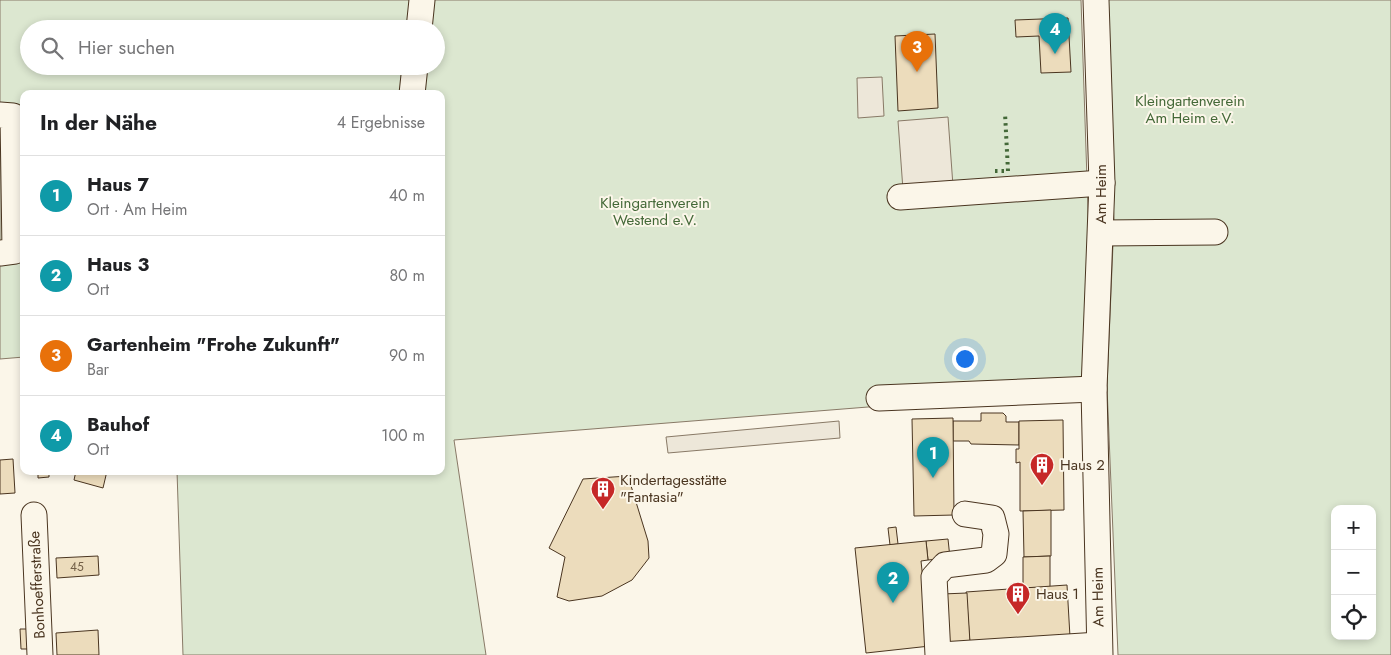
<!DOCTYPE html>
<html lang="de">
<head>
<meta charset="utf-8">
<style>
  body { margin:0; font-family:Jost,sans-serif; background:#f6f6f6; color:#202124 }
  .controls { position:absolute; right:15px; bottom:15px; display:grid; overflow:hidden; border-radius:10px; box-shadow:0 2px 8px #0003 }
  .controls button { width:45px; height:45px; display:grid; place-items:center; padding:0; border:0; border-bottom:1px solid #e0e0e0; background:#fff; color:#202124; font:25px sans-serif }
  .you { position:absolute; left:964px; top:358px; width:18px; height:18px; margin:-12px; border:4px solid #fff; border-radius:50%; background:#1a73e8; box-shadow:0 0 0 8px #1a73e833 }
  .badge { display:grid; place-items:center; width:32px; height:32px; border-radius:50%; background:#2563eb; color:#fff; font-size:16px; font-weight:700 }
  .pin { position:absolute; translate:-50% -41px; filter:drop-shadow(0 1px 2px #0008) }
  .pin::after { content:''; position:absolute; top:26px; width:18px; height:15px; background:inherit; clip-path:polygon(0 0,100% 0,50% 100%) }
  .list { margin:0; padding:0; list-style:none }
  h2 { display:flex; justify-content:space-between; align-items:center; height:65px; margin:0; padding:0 20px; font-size:21px }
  h2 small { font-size:16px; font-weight:400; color:#757577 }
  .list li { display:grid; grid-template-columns:32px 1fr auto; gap:15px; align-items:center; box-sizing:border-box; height:80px; padding:0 20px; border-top:1px solid #e0e0e0 }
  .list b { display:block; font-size:19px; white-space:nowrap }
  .list p { margin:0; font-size:16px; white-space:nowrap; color:#757577 }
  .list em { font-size:16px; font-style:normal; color:#757577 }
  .icon { flex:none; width:28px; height:28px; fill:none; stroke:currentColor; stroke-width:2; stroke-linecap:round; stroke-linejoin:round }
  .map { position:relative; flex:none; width:1391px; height:655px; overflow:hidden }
  .search { position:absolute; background:#fff; box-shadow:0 2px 8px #0003; left:20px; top:20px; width:425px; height:55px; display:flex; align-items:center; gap:12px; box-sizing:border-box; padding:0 18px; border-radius:28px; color:#757577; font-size:19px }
  .panel { position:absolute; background:#fff; box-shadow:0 2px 8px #0003; left:20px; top:90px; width:425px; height:385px; border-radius:10px }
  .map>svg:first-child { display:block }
</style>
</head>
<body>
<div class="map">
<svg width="1391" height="655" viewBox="0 0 1391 655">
  <rect width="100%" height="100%" fill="#fbf6e9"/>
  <g fill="#dce7d0" stroke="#887966" fill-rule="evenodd">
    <path d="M0 0H1081L1094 389 454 440 486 655H183L177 471H441V94H24V357L0 359ZM29 29H436V66H29Z"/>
    <path d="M1104 0H1391V655H1118L1107 387 1114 221ZM1335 509H1372V636H1335Z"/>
  </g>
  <g fill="#ede7d9" stroke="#887966">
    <polygon points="882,77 884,116 858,118 857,78"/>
    <polygon points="948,117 953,186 903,190 898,121"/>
    <polygon points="839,421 840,438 668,453 666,437"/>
  </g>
  <g fill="#ecdcbc" stroke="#4a3520">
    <polygon points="1068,18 1071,72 1041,73 1039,36 1016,37 1015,20"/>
    <polygon points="935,34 938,108 898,111 895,36"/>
    <polygon points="981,413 1003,413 1006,416 1006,422 1019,422 1019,445 971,444 969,441 953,441 953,421 981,421"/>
    <polygon points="953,418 954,515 914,516 912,419"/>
    <polygon points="1063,420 1064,510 1020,511 1020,462 1016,463 1016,449 1019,449 1019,421"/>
    <polygon points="13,459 15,493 0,494 0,460"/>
    <polygon points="38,471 49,471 49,477 38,478"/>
    <polygon points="76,471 107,471 103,488 74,480"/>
    <polygon points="628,476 648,541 649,558 632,580 602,596 569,601 557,597 565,557 549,548 583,479"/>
    <polygon points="1051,510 1051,556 1024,557 1023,511"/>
    <polygon points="896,527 898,544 890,545 888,528"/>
    <polygon points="948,539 950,558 928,560 926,541"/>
    <polygon points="926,541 928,560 921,561 930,646 866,653 855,548"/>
    <polygon points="98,556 99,575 57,578 56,558"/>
    <polygon points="1050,556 1050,587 1023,588 1023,557"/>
    <polygon points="1067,585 1070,637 970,644 966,592"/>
    <polygon points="967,593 970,643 946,645 942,594"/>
    <polygon points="20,629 31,629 32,649 21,649"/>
    <polygon points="98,630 99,655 57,655 56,633"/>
  </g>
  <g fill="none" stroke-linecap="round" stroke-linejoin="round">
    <defs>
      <g id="minor">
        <polyline points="1096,0 1102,183 1094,389 1100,655"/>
        <polyline points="419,29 422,0"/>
        <polyline points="412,94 415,66"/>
        <polyline points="0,115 13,116 15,251 0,253"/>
        <polyline points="900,197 1102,183"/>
        <polyline points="1101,233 1215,232"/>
        <polyline points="879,398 1094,389"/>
        <polyline points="34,515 40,655"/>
        <polyline points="938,655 934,577 945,565 986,560 994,554 996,534 992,518 965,514"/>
        <polyline points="941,655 1099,645"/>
      </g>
    </defs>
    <use href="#minor" stroke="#4a3520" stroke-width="27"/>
    <use href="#minor" stroke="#fbf6e9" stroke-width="25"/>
    <polyline stroke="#436837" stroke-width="4" stroke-dasharray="2.5 4" stroke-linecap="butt" points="995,171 1008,171 1005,113"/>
  </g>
  <defs>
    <symbol id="building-pin" viewBox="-11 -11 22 30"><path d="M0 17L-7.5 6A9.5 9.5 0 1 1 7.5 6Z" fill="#c62828" stroke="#fbf6e9"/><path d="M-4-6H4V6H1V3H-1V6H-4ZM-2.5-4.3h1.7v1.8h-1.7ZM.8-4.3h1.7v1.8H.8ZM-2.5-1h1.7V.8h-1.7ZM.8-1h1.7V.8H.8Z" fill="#fff"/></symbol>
  </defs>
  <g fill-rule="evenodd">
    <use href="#building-pin" x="1028" y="451" width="28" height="38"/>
    <use href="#building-pin" x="589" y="475" width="28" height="38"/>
    <use href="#building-pin" x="1004" y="580" width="28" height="38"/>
  </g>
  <g text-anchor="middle" stroke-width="4" stroke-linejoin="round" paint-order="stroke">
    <g font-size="12" fill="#725f47">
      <text x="77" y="571">45</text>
    </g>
    <g font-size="15" fill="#436837" stroke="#fbf6e9">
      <text x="1190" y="106">Kleingartenverein<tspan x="1190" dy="17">Am Heim e.V.</tspan></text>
      <text x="655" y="208">Kleingartenverein<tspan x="655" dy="17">Westend e.V.</tspan></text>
    </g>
    <g font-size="15" fill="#4a3520" stroke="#fbf6e9">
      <text transform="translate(1101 194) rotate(-90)" y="5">Am Heim</text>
      <text transform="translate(37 585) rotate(-93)" y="5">Bonhoefferstraße</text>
      <text transform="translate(1098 597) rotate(-91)" y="5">Am Heim</text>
    </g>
    <g font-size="15" fill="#4a3520" stroke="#fbf6e9" text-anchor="start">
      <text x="1060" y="470">Haus 2</text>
      <text x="620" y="485">Kindertagesstätte<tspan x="620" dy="17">"Fantasia"</tspan></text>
      <text x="1036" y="599">Haus 1</text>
    </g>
  </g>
</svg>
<div class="controls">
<button>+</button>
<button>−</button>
<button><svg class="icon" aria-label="locate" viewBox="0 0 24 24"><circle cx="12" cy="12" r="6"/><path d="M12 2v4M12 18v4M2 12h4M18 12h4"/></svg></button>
</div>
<div class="you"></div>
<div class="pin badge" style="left:933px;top:478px;background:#0f9aa8">1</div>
<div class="pin badge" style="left:893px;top:603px;background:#0f9aa8">2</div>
<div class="pin badge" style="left:917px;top:72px;background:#e8710a">3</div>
<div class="pin badge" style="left:1055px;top:54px;background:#0f9aa8">4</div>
<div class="search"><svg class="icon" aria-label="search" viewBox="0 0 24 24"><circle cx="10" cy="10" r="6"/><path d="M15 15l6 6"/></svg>Hier suchen</div>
<section class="panel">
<h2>In der Nähe<small>4 Ergebnisse</small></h2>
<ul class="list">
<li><span class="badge" style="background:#0f9aa8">1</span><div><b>Haus 7</b><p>Ort · Am Heim</p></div><em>40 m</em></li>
<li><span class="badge" style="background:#0f9aa8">2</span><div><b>Haus 3</b><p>Ort</p></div><em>80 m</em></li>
<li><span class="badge" style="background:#e8710a">3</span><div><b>Gartenheim &quot;Frohe Zukunft&quot;</b><p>Bar</p></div><em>90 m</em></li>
<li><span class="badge" style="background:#0f9aa8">4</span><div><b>Bauhof</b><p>Ort</p></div><em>100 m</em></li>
</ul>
</section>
</div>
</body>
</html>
